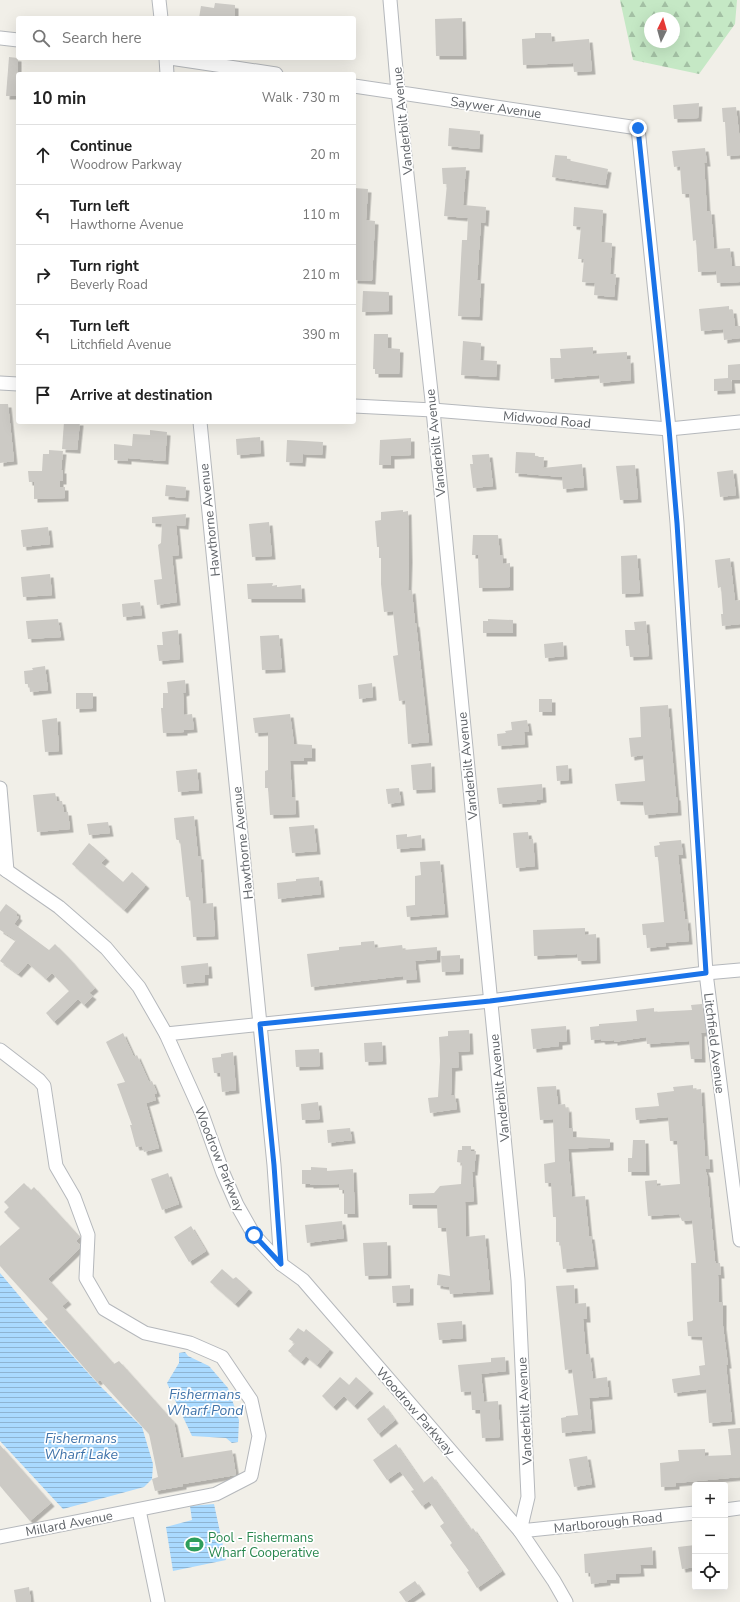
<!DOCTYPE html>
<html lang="en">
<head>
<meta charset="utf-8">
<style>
  body { margin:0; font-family:"Nunito Sans",sans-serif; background:#f2f2f2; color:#222 }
  .controls { position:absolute; right:12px; bottom:12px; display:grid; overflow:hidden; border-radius:4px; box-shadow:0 4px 16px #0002 }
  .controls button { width:36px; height:36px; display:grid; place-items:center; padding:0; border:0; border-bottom:1px solid #e0e0e0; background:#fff; color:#222; font:20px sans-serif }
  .compass { position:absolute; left:644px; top:12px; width:36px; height:36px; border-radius:50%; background:#fff; box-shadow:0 4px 16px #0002; rotate:5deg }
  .stop { position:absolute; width:12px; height:12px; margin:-9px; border:3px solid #1a73e8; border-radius:50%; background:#fff }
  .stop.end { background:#1a73e8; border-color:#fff; box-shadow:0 1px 4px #0008 }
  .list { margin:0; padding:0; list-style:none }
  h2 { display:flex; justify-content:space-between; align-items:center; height:52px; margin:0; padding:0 16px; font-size:17px }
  h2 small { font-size:13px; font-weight:400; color:#767676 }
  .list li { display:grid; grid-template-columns:26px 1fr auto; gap:12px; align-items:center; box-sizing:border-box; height:60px; padding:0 16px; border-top:1px solid #e0e0e0 }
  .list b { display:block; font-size:15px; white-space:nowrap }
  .list p { margin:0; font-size:13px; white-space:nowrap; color:#767676 }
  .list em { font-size:13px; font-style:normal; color:#767676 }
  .icon { flex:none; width:22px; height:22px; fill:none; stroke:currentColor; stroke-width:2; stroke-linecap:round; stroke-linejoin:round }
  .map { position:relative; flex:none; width:740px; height:1602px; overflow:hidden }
  .search { position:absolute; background:#fff; box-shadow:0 4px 16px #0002; left:16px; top:16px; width:340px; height:44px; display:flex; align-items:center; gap:10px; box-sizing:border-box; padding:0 14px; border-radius:4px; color:#767676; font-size:15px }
  .panel { position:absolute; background:#fff; box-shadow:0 4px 16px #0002; left:16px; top:72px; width:340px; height:352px; border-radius:4px }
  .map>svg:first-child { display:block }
</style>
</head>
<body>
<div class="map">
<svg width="740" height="1602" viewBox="0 0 740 1602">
  <defs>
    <pattern id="forest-firs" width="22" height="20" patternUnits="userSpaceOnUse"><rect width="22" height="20" fill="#c5e8c5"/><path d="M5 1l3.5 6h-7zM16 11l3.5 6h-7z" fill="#a3c0a4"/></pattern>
    <pattern id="water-rules" width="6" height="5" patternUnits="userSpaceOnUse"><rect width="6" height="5" fill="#aadaff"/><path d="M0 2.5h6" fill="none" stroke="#8eb4d2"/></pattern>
    <filter id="shadow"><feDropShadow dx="3.5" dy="3.5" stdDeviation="0" flood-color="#0004"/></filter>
  </defs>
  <rect width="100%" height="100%" fill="#f1efe8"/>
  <path fill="url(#forest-firs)" fill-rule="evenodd" d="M620 0H737L735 24 699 74 633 60ZM650 18H674V42H650Z"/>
  <g fill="url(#water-rules)">
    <polygon points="0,1273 38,1318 99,1385 142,1427 153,1464 152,1479 144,1487 63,1509 0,1441"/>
    <polygon points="185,1352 188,1356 209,1366 228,1388 239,1420 238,1442 232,1443 226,1438 192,1436 167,1383 179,1363 179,1353"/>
    <polygon points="214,1504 226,1560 173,1571 166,1527 192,1520 190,1506"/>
  </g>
  <g fill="#cccac5" filter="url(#shadow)">
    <polygon points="215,3 235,5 235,18 199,18 201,6 214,8"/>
    <polygon points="462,18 463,56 436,56 435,19"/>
    <polygon points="535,33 551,33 552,42 589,39 592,71 574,72 573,63 523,65 522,39 535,38"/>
    <polygon points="9,57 18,58 18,96 6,96"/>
    <polygon points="699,103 698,118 674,119 673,105"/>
    <polygon points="736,107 740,141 740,155 727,156 725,122 723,122 722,108"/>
    <polygon points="449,128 480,131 479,149 448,146"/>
    <polygon points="705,148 707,163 704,163 707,211 711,211 714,249 730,248 732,266 740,266 740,282 717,283 716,271 698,272 696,240 693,241 689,194 682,194 680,166 674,167 672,151"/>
    <polygon points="555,155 567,156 567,160 608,169 605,185 552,177"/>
    <polygon points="466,167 463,205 486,207 485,223 481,222 477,280 481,280 479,317 458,316 462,240 467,240 468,218 444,216 447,184 443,184 442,168"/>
    <polygon points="354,188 368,189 366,220 375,221 372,281 354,280"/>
    <polygon points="574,207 603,210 601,242 612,243 610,274 616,274 614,297 594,295 595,283 582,282 584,259 578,259 581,227 573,226"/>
    <polygon points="363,291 389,292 389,311 362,312"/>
    <polygon points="729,306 729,310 733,310 735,326 740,326 740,338 724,340 723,329 701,331 699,309"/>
    <polygon points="374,334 388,334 388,348 400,349 399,374 375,374 375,369 373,369"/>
    <polygon points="463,341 481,343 480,360 497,361 496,377 461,375"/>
    <polygon points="593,347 593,354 627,352 627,360 630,359 631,380 600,383 599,375 551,379 550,358 561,358 560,349"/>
    <polygon points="740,364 740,380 731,380 732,390 714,391 714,379 728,378 728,365"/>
    <polygon points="0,404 8,404 14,461 0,463"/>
    <polygon points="64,422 80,422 77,450 62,449"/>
    <polygon points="150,430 167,432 165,461 128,458 128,461 114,460 114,444 132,446 133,434 150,435"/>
    <polygon points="260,437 261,453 237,455 236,439"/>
    <polygon points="411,438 411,455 391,456 391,465 379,465 380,440"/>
    <polygon points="287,440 323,442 322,455 303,454 302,463 286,462"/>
    <polygon points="49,450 63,451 61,470 63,470 63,481 60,481 60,487 65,487 65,498 34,499 34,482 29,482 28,471 42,471 43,454 49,454"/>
    <polygon points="516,452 535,453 535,457 544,457 543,468 582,464 584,487 563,489 562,477 515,473"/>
    <polygon points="489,454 493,486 473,488 470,464 473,464 472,455"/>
    <polygon points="635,465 638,499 620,500 616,466"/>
    <polygon points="733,470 736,495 720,497 717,472"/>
    <polygon points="166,485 186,487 185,498 165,496"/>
    <polygon points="403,510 403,512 408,511 409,559 408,591 412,590 415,624 416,623 429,742 408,744 405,700 399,701 393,656 398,655 393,611 384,612 381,584 381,558 379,558 379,547 377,547 375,521 381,520 381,512"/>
    <polygon points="186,514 185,526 176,525 179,555 172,556 177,602 157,605 154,580 162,579 158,545 161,543 162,524 152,523 152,517"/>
    <polygon points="269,522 272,556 252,557 249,524"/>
    <polygon points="48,527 50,544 23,547 21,530"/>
    <polygon points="473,535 498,535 500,555 503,555 503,564 510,563 510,587 479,588 478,555 472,555"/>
    <polygon points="637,555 640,593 622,594 621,556"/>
    <polygon points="730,558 735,601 740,600 740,624 722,626 721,614 723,614 721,587 718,588 715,560"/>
    <polygon points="50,574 52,595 23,597 21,577"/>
    <polygon points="273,583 272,586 277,585 277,587 301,585 302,599 248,599 247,584"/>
    <polygon points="140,602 142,615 123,617 122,604"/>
    <polygon points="58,619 61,637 28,639 26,621"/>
    <polygon points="488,619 513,620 513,633 483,633 483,621 488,621"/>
    <polygon points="646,621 649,656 630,657 629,646 626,646 625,630 635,630 634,622"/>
    <polygon points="178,630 180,659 159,661 157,645 163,645 162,632"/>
    <polygon points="279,635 282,669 262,670 260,636"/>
    <polygon points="563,642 564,656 545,658 544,644"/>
    <polygon points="45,666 48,690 30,692 29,684 25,684 24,671 33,670 32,668"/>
    <polygon points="185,680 186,692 183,693 184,715 192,714 194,729 184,730 184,732 163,733 161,708 163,708 163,693 168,693 167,682"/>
    <polygon points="372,683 373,697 359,699 358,685"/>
    <polygon points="76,693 93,693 93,708 76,709"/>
    <rect x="539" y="699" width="13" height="13"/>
    <polygon points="668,705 676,797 677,797 678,812 645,815 643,802 617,801 615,784 645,781 643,755 631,757 629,738 641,737 640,707"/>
    <polygon points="290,714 294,744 312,745 312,758 304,758 304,761 290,761 292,797 295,797 296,814 270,815 268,788 265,788 265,771 268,770 268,732 255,733 253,718"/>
    <polygon points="57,718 59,751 45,752 42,720"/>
    <polygon points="527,720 529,732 524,732 525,744 498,746 497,734 506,733 505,731 512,730 511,722"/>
    <polygon points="431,763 432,789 413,790 411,765"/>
    <polygon points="568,765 569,780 557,781 556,766"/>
    <polygon points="197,769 199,790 178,792 176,771"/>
    <polygon points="542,784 543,799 537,800 537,801 499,804 497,788"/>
    <polygon points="399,788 401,802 388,804 386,789"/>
    <polygon points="55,793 57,801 62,801 64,812 68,812 70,829 37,832 33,795"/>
    <polygon points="194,816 198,856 200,856 203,904 213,903 215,936 193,937 190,897 186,897 180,840 177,840 176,839 174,818"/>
    <polygon points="108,822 110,833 89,835 87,824"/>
    <polygon points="314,825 317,851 292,853 289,827"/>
    <polygon points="528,832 529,840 533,839 535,866 516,868 513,833"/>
    <polygon points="407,834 407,837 421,835 422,847 397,849 396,835"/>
    <polygon points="681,840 683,855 678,855 685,920 687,919 689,941 665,943 666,946 647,948 646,935 643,935 642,924 664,922 658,857 655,857 654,846 660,845 659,842"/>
    <polygon points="89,843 106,858 101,863 123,882 132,872 146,885 124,910 72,864"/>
    <polygon points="440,861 445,914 407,917 406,906 415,905 415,876 421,875 420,862"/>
    <polygon points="319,877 321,894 278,899 277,883 296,881 296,879"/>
    <polygon points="6,904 17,912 17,916 19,917 14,924 49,950 55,944 68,957 95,988 89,993 93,996 84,1005 78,999 54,1022 46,1013 69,991 52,973 46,979 28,963 18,974 0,961 16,940 0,930 0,912"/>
    <polygon points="585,928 585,935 596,934 597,960 578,961 577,954 534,956 533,930"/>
    <polygon points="374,941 375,948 402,945 403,950 437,947 437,959 415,961 417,979 403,980 403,976 311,987 307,954 339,950 339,947 361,945 361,942"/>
    <polygon points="460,955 460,971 442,972 441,956"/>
    <polygon points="208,963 209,975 205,975 205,982 183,984 181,966"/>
    <polygon points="702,1004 706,1032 701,1033 702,1059 691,1059 689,1041 647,1044 646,1037 614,1042 614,1040 602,1041 601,1039 591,1040 590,1027 599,1026 599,1024 637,1021 636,1010 654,1008 654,1012 692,1010 691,1005"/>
    <polygon points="566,1026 567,1041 559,1042 559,1046 533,1049 531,1029"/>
    <polygon points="469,1030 470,1051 458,1052 459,1067 452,1068 451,1095 455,1095 457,1109 430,1113 428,1098 438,1097 440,1061 439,1037 448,1036 448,1031"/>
    <polygon points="123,1033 134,1057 137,1055 149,1082 152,1081 157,1093 154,1094 156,1100 146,1103 159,1148 144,1152 142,1146 136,1147 130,1125 132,1125 117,1084 125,1082 106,1042"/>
    <polygon points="382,1042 383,1061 365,1062 364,1043"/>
    <polygon points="319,1049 320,1066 296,1067 295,1050"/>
    <polygon points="233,1052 236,1090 222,1092 220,1073 214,1073 212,1058 221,1057 221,1054"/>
    <polygon points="693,1085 693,1090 701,1089 705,1156 709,1156 710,1169 705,1169 707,1175 715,1261 716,1263 720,1263 721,1275 718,1275 719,1302 723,1302 723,1326 728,1365 726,1365 732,1421 709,1423 706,1389 674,1393 672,1379 700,1375 699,1366 705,1365 702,1337 688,1336 687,1322 692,1321 693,1320 691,1263 696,1263 692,1220 682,1221 679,1214 648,1216 645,1181 657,1180 657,1186 680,1184 677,1141 670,1141 668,1117 636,1120 635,1108 659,1106 657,1093 674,1091 673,1087"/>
    <polygon points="556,1086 558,1105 565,1104 566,1109 568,1108 569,1128 573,1128 573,1137 610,1139 610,1147 568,1149 572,1197 585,1196 589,1236 591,1236 595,1266 563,1269 560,1242 556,1242 556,1217 553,1217 551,1183 545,1183 544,1164 555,1162 553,1119 540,1120 537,1087"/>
    <polygon points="318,1102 320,1119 302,1120 301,1104"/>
    <polygon points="350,1128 352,1140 328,1143 327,1130"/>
    <polygon points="633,1140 645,1140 646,1172 628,1172 628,1158 632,1158"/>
    <polygon points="462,1146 471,1146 471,1151 476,1151 474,1172 472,1172 474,1201 465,1202 466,1237 485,1235 490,1291 450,1294 449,1287 437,1285 438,1274 450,1276 446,1228 438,1228 437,1205 409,1205 409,1194 434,1193 440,1186 461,1184 462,1163 457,1162 458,1150 462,1150"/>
    <polygon points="311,1167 327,1168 327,1171 353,1169 355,1214 344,1214 344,1190 339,1190 339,1184 310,1185 310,1184 302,1184 302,1170 311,1170"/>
    <polygon points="168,1173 179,1204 162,1210 151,1179"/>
    <polygon points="24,1183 31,1190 34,1187 80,1237 76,1241 80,1245 79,1249 48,1279 68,1301 62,1306 114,1364 119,1361 174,1422 181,1458 232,1450 236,1475 183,1484 183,1486 155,1491 152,1479 158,1477 149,1434 100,1380 97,1382 44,1322 48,1319 0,1266 0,1246 20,1228 4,1212 9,1207 4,1202"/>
    <polygon points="342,1221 344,1238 307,1243 305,1225"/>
    <polygon points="191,1226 206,1251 189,1262 174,1237"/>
    <polygon points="387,1242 388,1275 365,1276 363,1243"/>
    <polygon points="222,1269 233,1279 236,1277 249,1289 235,1304 210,1282"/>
    <polygon points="410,1285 410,1302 393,1303 392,1286"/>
    <polygon points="574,1285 575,1304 586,1303 587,1319 583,1319 586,1355 590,1354 593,1379 607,1377 609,1396 589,1398 592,1430 562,1433 561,1418 566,1417 566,1416 578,1415 572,1369 565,1370 556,1286"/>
    <polygon points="462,1321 463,1338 439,1340 437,1323"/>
    <polygon points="298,1328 304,1332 306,1329 330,1349 317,1365 306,1356 301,1362 288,1351 295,1343 289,1339"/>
    <polygon points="505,1357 506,1371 481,1374 484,1402 498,1401 500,1437 482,1438 480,1410 472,1410 471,1391 461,1392 458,1365 491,1362 491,1358"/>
    <polygon points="340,1377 349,1385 356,1377 370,1390 354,1406 344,1396 333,1407 322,1396"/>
    <polygon points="384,1405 395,1420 378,1434 367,1419"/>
    <polygon points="740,1428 740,1477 676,1483 676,1486 661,1487 660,1463 679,1461 678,1450 705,1449 705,1456 731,1455 728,1429"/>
    <polygon points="396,1444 423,1483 432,1476 471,1530 473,1528 502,1571 477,1588 467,1572 469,1571 450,1545 452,1543 440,1526 444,1523 429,1501 422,1506 411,1491 414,1490 400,1471 387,1480 373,1460"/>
    <polygon points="0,1445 51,1503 30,1521 0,1486"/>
    <polygon points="587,1456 592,1484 574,1487 569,1459"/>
    <polygon points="695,1545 695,1567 682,1569 678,1547"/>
    <polygon points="652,1547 653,1565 640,1565 641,1573 616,1574 616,1580 607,1580 607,1582 591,1584 590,1573 585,1573 584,1554"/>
    <polygon points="415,1581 422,1591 406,1602 399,1592"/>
    <polygon points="29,1587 31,1602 16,1602 14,1590"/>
  </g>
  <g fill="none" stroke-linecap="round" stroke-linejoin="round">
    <defs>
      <g id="minor">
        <polyline points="159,0 161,18"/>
        <polyline points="390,0 398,93 433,410 518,1280 528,1497 520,1531 695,1513"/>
        <polyline points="0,38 18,40"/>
        <polyline points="166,58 167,74"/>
        <polyline points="170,58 276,74"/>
        <polyline points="354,86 638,128 669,429 677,523 706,973 740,1240"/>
        <polyline points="0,383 18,384"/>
        <polyline points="354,406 433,410 669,429 740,422"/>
        <polyline points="200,422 274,1165 281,1264"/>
        <polyline points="0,788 7,871"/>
        <polyline points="0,866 59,907 106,948 139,987 166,1034 202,1114 223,1173 237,1205 254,1235 281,1264 303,1280 520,1531 554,1581 566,1602"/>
        <polyline points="166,1034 490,1001 706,973 740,970"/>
        <polyline points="0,1050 39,1080 44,1086 56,1166 74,1197 88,1235 86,1278 104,1309 145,1333 190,1343 222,1357 251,1400 259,1436 251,1476 216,1494 0,1537"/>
        <polyline points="139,1510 158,1602"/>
        <polyline points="725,1510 740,1508"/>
      </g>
    </defs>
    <use href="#minor" stroke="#b5b8bc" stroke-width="15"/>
    <use href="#minor" stroke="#fff" stroke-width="13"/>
  </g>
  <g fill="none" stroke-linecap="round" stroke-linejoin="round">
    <polyline stroke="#1a73e8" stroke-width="5" points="254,1235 281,1264 274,1165 260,1024 490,1001 706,973 677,523 669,429 638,128"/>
  </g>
  <defs>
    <symbol id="stadium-bare" viewBox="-9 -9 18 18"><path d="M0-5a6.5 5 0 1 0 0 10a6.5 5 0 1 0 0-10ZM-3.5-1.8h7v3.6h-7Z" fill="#2e9e5b" stroke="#fff" stroke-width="2.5" paint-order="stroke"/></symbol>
  </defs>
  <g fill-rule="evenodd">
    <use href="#stadium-bare" x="182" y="1532" width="25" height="25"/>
  </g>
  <g text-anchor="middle" stroke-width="3.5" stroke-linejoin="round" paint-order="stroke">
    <g font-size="13" fill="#5f6368" stroke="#fff">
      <text transform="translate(496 107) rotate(8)" y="5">Saywer Avenue</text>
      <text transform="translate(402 121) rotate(-96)" y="5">Vanderbilt Avenue</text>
      <text transform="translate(547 419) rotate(5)" y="5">Midwood Road</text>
      <text transform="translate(435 443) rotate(-96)" y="5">Vanderbilt Avenue</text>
      <text transform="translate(209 520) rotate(-96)" y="5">Hawthorne Avenue</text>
      <text transform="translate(467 766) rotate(-96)" y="5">Vanderbilt Avenue</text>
      <text transform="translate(242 843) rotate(-96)" y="5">Hawthorne Avenue</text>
      <text transform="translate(715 1043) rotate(83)" y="5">Litchfield Avenue</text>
      <text transform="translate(499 1088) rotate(-96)" y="5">Vanderbilt Avenue</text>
      <text transform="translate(220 1159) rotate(68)" y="5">Woodrow Parkway</text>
      <text transform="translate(416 1411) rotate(49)" y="5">Woodrow Parkway</text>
      <text transform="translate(524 1411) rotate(-93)" y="5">Vanderbilt Avenue</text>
      <text transform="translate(608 1522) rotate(-6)" y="5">Marlborough Road</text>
      <text transform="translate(69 1523) rotate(-11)" y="5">Millard Avenue</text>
    </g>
    <g font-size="13" fill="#27864d" stroke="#fff" text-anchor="start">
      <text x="208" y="1542">Pool - Fishermans<tspan x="208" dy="15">Wharf Cooperative</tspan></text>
    </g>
    <g font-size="14" font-style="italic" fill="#4174aa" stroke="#fff">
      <text x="205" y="1399">Fishermans<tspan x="205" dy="16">Wharf Pond</tspan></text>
      <text x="81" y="1443">Fishermans<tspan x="81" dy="16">Wharf Lake</tspan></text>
    </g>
  </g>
</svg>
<div class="controls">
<button>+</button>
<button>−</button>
<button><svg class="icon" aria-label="locate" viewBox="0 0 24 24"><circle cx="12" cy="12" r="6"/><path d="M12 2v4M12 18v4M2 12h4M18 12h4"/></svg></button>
</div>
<svg class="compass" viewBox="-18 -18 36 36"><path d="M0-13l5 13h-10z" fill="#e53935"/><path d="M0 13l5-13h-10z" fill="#767676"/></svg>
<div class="stop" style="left:254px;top:1235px"></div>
<div class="stop end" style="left:638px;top:128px"></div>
<div class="search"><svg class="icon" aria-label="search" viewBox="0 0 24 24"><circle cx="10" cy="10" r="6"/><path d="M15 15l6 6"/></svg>Search here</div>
<section class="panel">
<h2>10 min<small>Walk · 730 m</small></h2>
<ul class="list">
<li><svg class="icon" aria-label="ahead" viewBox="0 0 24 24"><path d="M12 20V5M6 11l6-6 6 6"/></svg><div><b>Continue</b><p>Woodrow Parkway</p></div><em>20 m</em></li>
<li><svg class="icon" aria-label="left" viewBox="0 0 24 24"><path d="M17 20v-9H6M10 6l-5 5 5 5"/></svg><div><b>Turn left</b><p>Hawthorne Avenue</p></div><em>110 m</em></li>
<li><svg class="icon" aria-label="right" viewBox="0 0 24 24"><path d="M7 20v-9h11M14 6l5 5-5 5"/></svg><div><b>Turn right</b><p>Beverly Road</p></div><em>210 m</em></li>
<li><svg class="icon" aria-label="left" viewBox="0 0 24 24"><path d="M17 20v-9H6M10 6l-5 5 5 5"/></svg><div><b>Turn left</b><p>Litchfield Avenue</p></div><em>390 m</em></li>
<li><svg class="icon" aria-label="arrive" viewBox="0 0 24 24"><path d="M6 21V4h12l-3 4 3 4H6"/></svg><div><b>Arrive at destination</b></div></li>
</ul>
</section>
</div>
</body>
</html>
